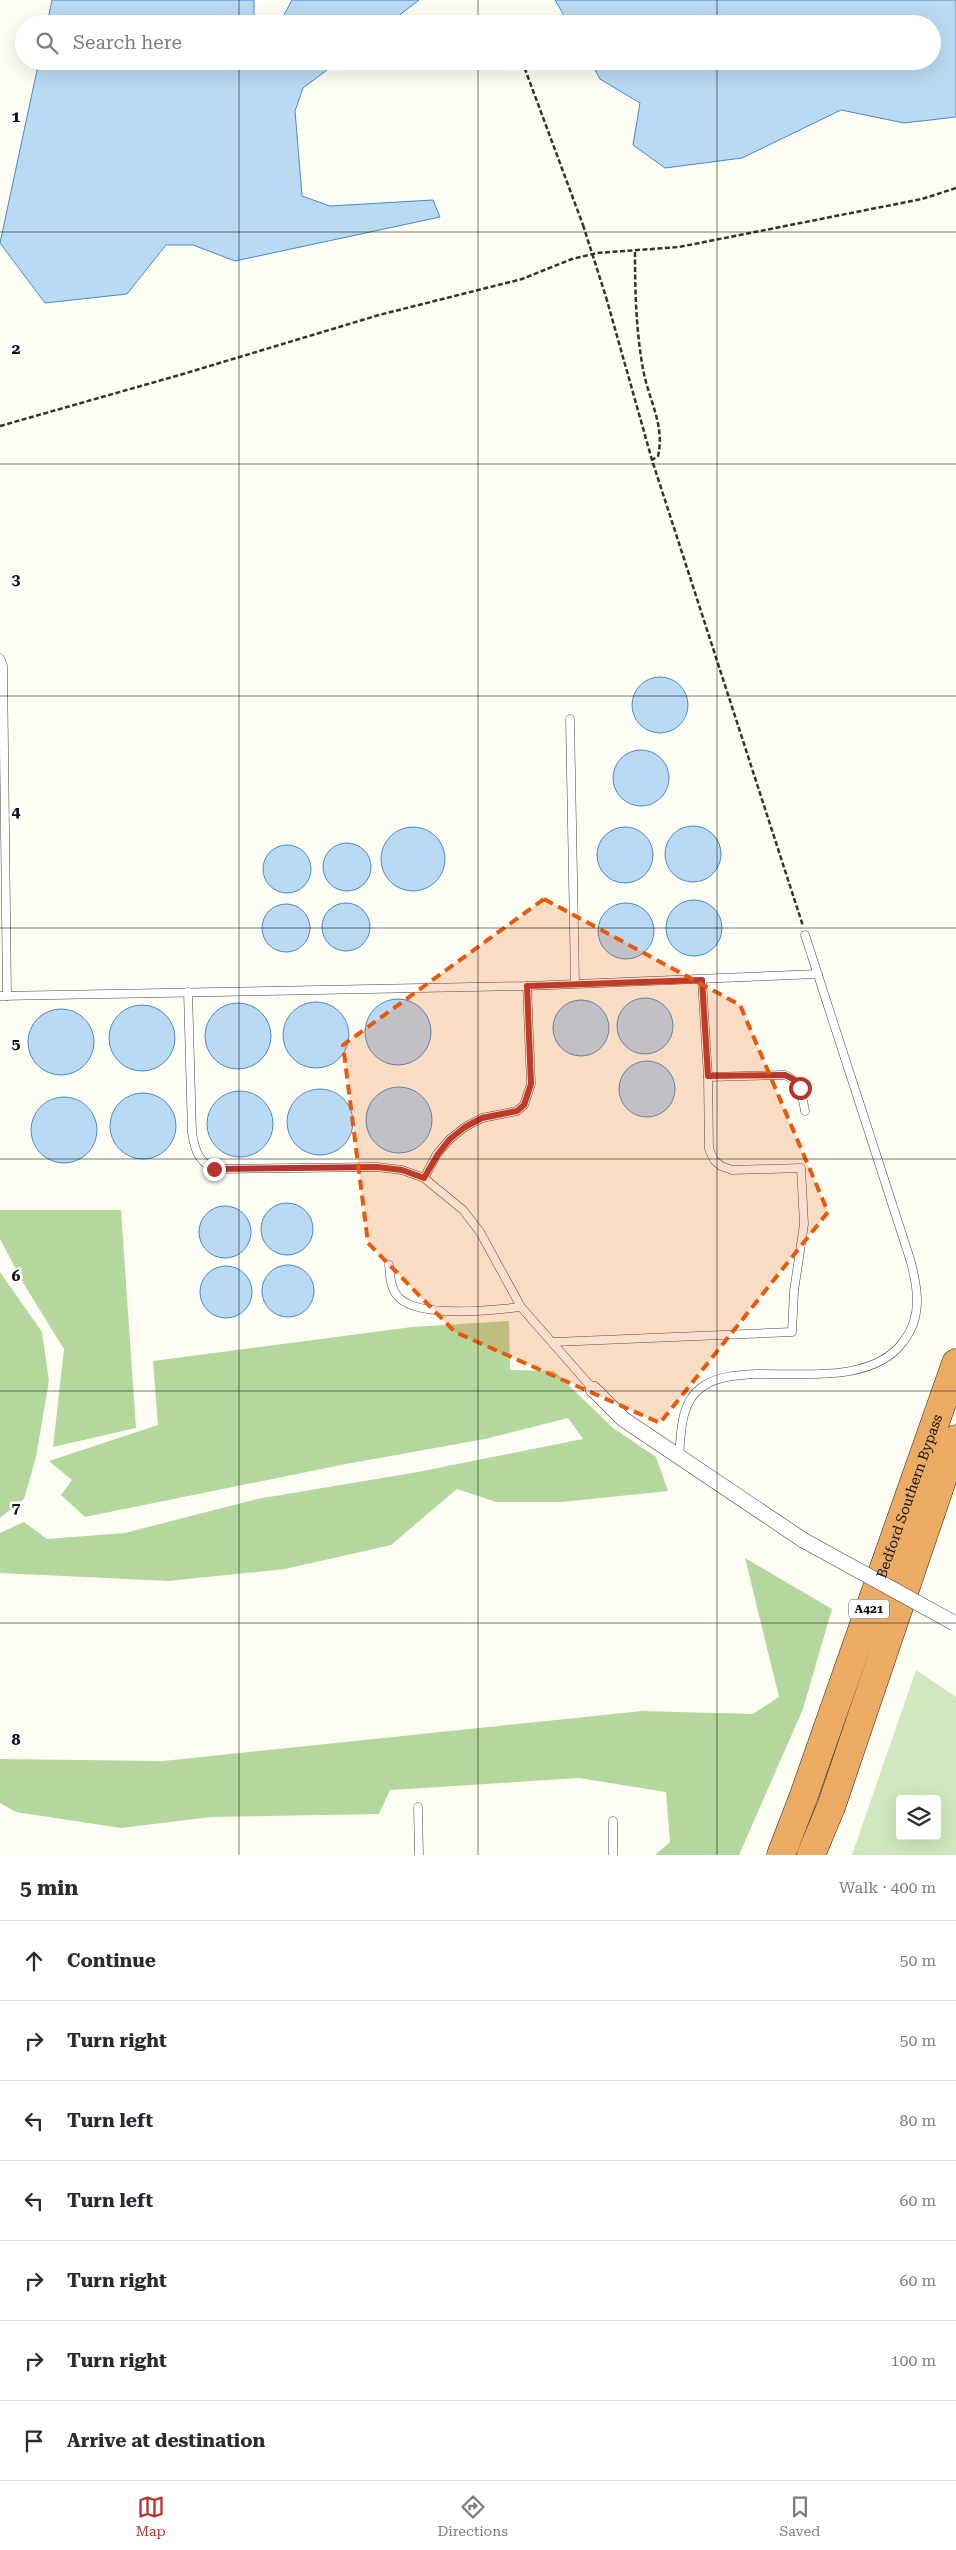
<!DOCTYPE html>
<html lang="en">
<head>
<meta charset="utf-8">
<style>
  body { margin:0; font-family:"Roboto Serif",serif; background:#f2f2f3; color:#2b2b33 }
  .controls { position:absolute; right:15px; bottom:15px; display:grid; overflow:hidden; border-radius:5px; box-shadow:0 5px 20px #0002 }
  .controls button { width:45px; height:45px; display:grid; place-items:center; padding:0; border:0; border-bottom:1px solid #e1e1e2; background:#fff; color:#2b2b33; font:25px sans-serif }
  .stop { position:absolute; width:15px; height:15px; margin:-11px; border:4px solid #b8322f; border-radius:50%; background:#fff }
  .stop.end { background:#b8322f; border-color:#fff; box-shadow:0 1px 5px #0008 }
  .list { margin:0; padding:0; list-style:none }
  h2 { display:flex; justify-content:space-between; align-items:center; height:65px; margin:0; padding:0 20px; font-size:21px }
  h2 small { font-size:16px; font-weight:400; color:#7c7c81 }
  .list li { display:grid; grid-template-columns:32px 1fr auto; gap:15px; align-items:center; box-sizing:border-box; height:80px; padding:0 20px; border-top:1px solid #e1e1e2 }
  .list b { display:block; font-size:19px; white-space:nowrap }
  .list em { font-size:16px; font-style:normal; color:#7c7c81 }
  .icon { flex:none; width:28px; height:28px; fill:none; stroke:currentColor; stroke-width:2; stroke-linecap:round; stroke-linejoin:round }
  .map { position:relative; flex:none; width:956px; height:1855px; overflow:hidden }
  .search { position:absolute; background:#fff; box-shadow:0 5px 20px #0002; left:15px; right:15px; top:15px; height:55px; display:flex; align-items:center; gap:12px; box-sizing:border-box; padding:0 18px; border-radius:28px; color:#7c7c81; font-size:19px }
  .sheet { height:625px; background:#fff }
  nav { display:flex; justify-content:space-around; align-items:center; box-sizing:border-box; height:70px; border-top:1px solid #e1e1e2; background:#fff; font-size:14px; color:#7c7c81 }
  nav a { display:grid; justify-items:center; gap:2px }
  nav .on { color:#b8322f }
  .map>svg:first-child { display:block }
</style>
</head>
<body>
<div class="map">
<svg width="956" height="1855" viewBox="0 0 956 1855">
  <rect width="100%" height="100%" fill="#fefdf3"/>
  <path fill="#d0e8be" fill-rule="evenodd" d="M916 1670 956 1697V1855H852ZM900 1799H937V1836H900Z"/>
  <g fill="#b4d79e">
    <polygon points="0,1210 121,1210 136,1428 53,1447 64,1349 25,1286 0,1239"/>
    <polygon points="0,1272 42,1332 49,1381 36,1457 24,1499 0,1518"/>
    <polygon points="509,1321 510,1370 554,1371 613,1428 656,1457 668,1491 562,1502 496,1502 457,1489 391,1545 285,1569 168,1581 0,1573 0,1533 24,1522 47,1539 125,1533 257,1499 418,1472 583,1439 568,1418 485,1439 346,1464 85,1517 61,1495 72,1480 49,1461 158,1425 153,1361 412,1327"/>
    <polygon points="745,1558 832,1609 803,1709 739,1855 655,1855 670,1842 666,1792 579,1778 390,1790 379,1814 211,1817 121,1828 16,1812 0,1803 0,1759 163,1761 642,1711 753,1714 779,1697"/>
  </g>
  <g fill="#badaf3" stroke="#458ac6">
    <polygon points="52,0 254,0 254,24 47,24"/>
    <polygon points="292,0 419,0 388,24 279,24"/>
    <polygon points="555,0 956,0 956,117 904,123 841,110 742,158 665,168 633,145 640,103 600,79 590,61 932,61 932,24 569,24"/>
    <polygon points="39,61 339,61 303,88 295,111 302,196 330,206 433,200 440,217 235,261 193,245 166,245 127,294 45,303 0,243"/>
    <circle cx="660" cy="705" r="28"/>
    <circle cx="641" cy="778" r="28"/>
    <circle cx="693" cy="854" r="28"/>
    <circle cx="413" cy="859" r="32"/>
    <circle cx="625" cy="855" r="28"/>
    <circle cx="347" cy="867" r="24"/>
    <circle cx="287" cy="869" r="24"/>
    <circle cx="694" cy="928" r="28"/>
    <circle cx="346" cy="927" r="24"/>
    <circle cx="626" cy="931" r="28"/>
    <circle cx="286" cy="928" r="24"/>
    <circle cx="645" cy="1026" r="28"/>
    <circle cx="398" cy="1032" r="33"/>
    <circle cx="581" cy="1028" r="28"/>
    <circle cx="316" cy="1035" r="33"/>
    <circle cx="238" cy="1036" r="33"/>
    <circle cx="142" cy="1038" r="33"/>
    <circle cx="61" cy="1042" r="33"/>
    <circle cx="647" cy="1089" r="28"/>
    <circle cx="399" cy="1120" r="33"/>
    <circle cx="320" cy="1122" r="33"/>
    <circle cx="240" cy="1124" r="33"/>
    <circle cx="143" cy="1126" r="33"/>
    <circle cx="64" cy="1130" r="33"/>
    <circle cx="287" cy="1229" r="26"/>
    <circle cx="225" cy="1232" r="26"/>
    <circle cx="288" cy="1291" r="26"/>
    <circle cx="226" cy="1292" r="26"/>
  </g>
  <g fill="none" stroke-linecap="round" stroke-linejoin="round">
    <defs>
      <g id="lane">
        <polyline points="0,658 3,666 7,996"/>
        <polyline points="570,719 575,983"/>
        <path d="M188 992 192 1133C195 1150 198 1161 214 1169L377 1167 402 1170 424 1178 463 1210 480 1232 521 1307 593 1389"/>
        <polyline points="0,996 527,986 818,974"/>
        <path d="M708 1077 785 1075C801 1082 802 1095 805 1111"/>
        <polyline points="424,1178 437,1154 450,1139 465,1127 482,1118 517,1111 524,1105 531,1084 527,986"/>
        <path d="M389 1265C390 1274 390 1286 396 1294 412 1320 494 1310 521 1307"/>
        <polyline points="554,1342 792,1332 794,1291 804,1224 801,1168 732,1170 721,1166 714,1160 709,1149 708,1077 702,980"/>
        <path d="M679 1457C681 1434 680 1402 702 1387 717 1376 738 1375 757 1374 802 1373 873 1383 903 1342 923 1317 918 1288 910 1259L805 935"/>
        <polyline points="418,1807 419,1855"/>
        <polyline points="613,1855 613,1821"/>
      </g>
      <polyline id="street" points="593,1389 623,1419 803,1540"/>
      <g id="highway">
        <path id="s1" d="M781 1855 803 1798 956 1363"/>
        <polyline points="811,1855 831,1807 956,1439"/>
      </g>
    </defs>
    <use href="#lane" stroke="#434343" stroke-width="9"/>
    <use href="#street" stroke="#434343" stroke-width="16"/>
    <use href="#highway" stroke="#212121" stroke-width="29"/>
    <g stroke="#323232" stroke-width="2.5" stroke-dasharray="5 2.5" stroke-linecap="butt">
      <polyline points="522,61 583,225"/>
      <path d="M635 252C635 292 636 334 644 374 650 402 665 427 658 456L652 460"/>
      <polyline points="606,297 652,460 803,926"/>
      <polyline points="0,426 183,374 379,315 522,279 572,259 597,253 679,247 922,199 956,188"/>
    </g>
    <use href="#lane" stroke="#fff" stroke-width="8"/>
    <use href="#street" stroke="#fff" stroke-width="15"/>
    <use href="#highway" stroke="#ecab63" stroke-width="28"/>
    <defs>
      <polyline id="street-bridge" points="803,1540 954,1623"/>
    </defs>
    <use href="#street-bridge" stroke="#434343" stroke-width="16" stroke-linecap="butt"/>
    <polyline stroke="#323232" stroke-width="2.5" stroke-dasharray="5 2.5" stroke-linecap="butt" points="583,225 606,297"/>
    <use href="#street-bridge" stroke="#fff" stroke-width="15"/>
  </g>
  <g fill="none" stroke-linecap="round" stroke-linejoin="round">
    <polyline stroke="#b8322f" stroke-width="6" points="214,1169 377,1167 402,1170 424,1178 438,1154 450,1139 465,1127 482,1118 517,1111 524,1105 531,1084 527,986 702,980 708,1076 785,1075 793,1079 800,1088"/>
  </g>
  <path fill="#e8590c" fill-opacity="0.2" stroke="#e8590c" stroke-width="4" stroke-dasharray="10 6" stroke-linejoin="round" d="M544 899 740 1005 828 1212 660 1423 455 1332 368 1243 343 1045Z"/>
  <path fill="none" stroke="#101010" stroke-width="1" stroke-opacity="0.55" d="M239 0V24M478 0V24M717 0V24M239 61V1855M478 61V1855M717 61V1855M0 232H956M0 464H956M0 696H956M0 928H956M0 1159H956M0 1391H956M0 1623H956"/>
  <g text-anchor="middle" stroke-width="5" stroke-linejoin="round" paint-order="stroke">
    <rect fill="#fff" stroke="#585858" stroke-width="1" x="849" y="1599.5" width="40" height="19" rx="4"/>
    <g font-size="12" font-weight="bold" fill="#101010">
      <text x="869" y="1613">A421</text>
    </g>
    <g font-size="14" fill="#101010" stroke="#fff">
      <text dy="5" stroke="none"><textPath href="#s1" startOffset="381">Bedford Southern Bypass</textPath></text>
    </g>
  </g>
  <g font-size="16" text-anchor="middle" font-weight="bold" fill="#101010" stroke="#fff" stroke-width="5" stroke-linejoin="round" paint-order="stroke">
    <text x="16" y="122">1</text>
    <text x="16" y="354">2</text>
    <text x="16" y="585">3</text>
    <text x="16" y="817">4</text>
    <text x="16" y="1049">5</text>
    <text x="16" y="1281">6</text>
    <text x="16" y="1513">7</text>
    <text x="16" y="1745">8</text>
  </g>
</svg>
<div class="controls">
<button><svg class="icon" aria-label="layers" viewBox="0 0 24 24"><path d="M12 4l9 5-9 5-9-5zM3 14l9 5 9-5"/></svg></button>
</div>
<div class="stop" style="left:800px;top:1088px"></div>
<div class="stop end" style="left:214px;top:1169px"></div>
<div class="search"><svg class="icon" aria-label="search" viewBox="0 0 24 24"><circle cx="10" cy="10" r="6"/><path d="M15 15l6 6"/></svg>Search here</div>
</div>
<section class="sheet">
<h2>5 min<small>Walk · 400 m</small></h2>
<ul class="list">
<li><svg class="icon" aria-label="ahead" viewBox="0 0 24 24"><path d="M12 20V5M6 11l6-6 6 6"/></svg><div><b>Continue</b></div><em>50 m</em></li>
<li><svg class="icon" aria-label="right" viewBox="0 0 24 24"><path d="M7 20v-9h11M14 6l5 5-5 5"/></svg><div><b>Turn right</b></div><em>50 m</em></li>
<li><svg class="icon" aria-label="left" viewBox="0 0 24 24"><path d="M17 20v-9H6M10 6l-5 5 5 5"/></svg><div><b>Turn left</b></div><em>80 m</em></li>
<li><svg class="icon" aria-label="left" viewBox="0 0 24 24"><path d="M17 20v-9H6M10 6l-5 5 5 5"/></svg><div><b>Turn left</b></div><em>60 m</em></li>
<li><svg class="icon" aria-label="right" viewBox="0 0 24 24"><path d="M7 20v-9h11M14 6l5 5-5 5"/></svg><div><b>Turn right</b></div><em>60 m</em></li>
<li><svg class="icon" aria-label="right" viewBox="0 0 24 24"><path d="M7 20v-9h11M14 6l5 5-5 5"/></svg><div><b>Turn right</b></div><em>100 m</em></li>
<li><svg class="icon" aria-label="arrive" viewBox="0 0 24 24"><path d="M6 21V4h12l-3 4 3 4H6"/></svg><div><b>Arrive at destination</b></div></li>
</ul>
</section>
<nav>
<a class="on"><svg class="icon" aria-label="map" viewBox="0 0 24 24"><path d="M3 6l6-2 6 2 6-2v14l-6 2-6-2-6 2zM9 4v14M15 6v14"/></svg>Map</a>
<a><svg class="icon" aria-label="directions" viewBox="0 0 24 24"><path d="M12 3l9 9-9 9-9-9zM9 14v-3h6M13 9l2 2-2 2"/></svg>Directions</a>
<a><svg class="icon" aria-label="saved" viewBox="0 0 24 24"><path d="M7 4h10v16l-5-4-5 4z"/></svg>Saved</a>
</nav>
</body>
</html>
